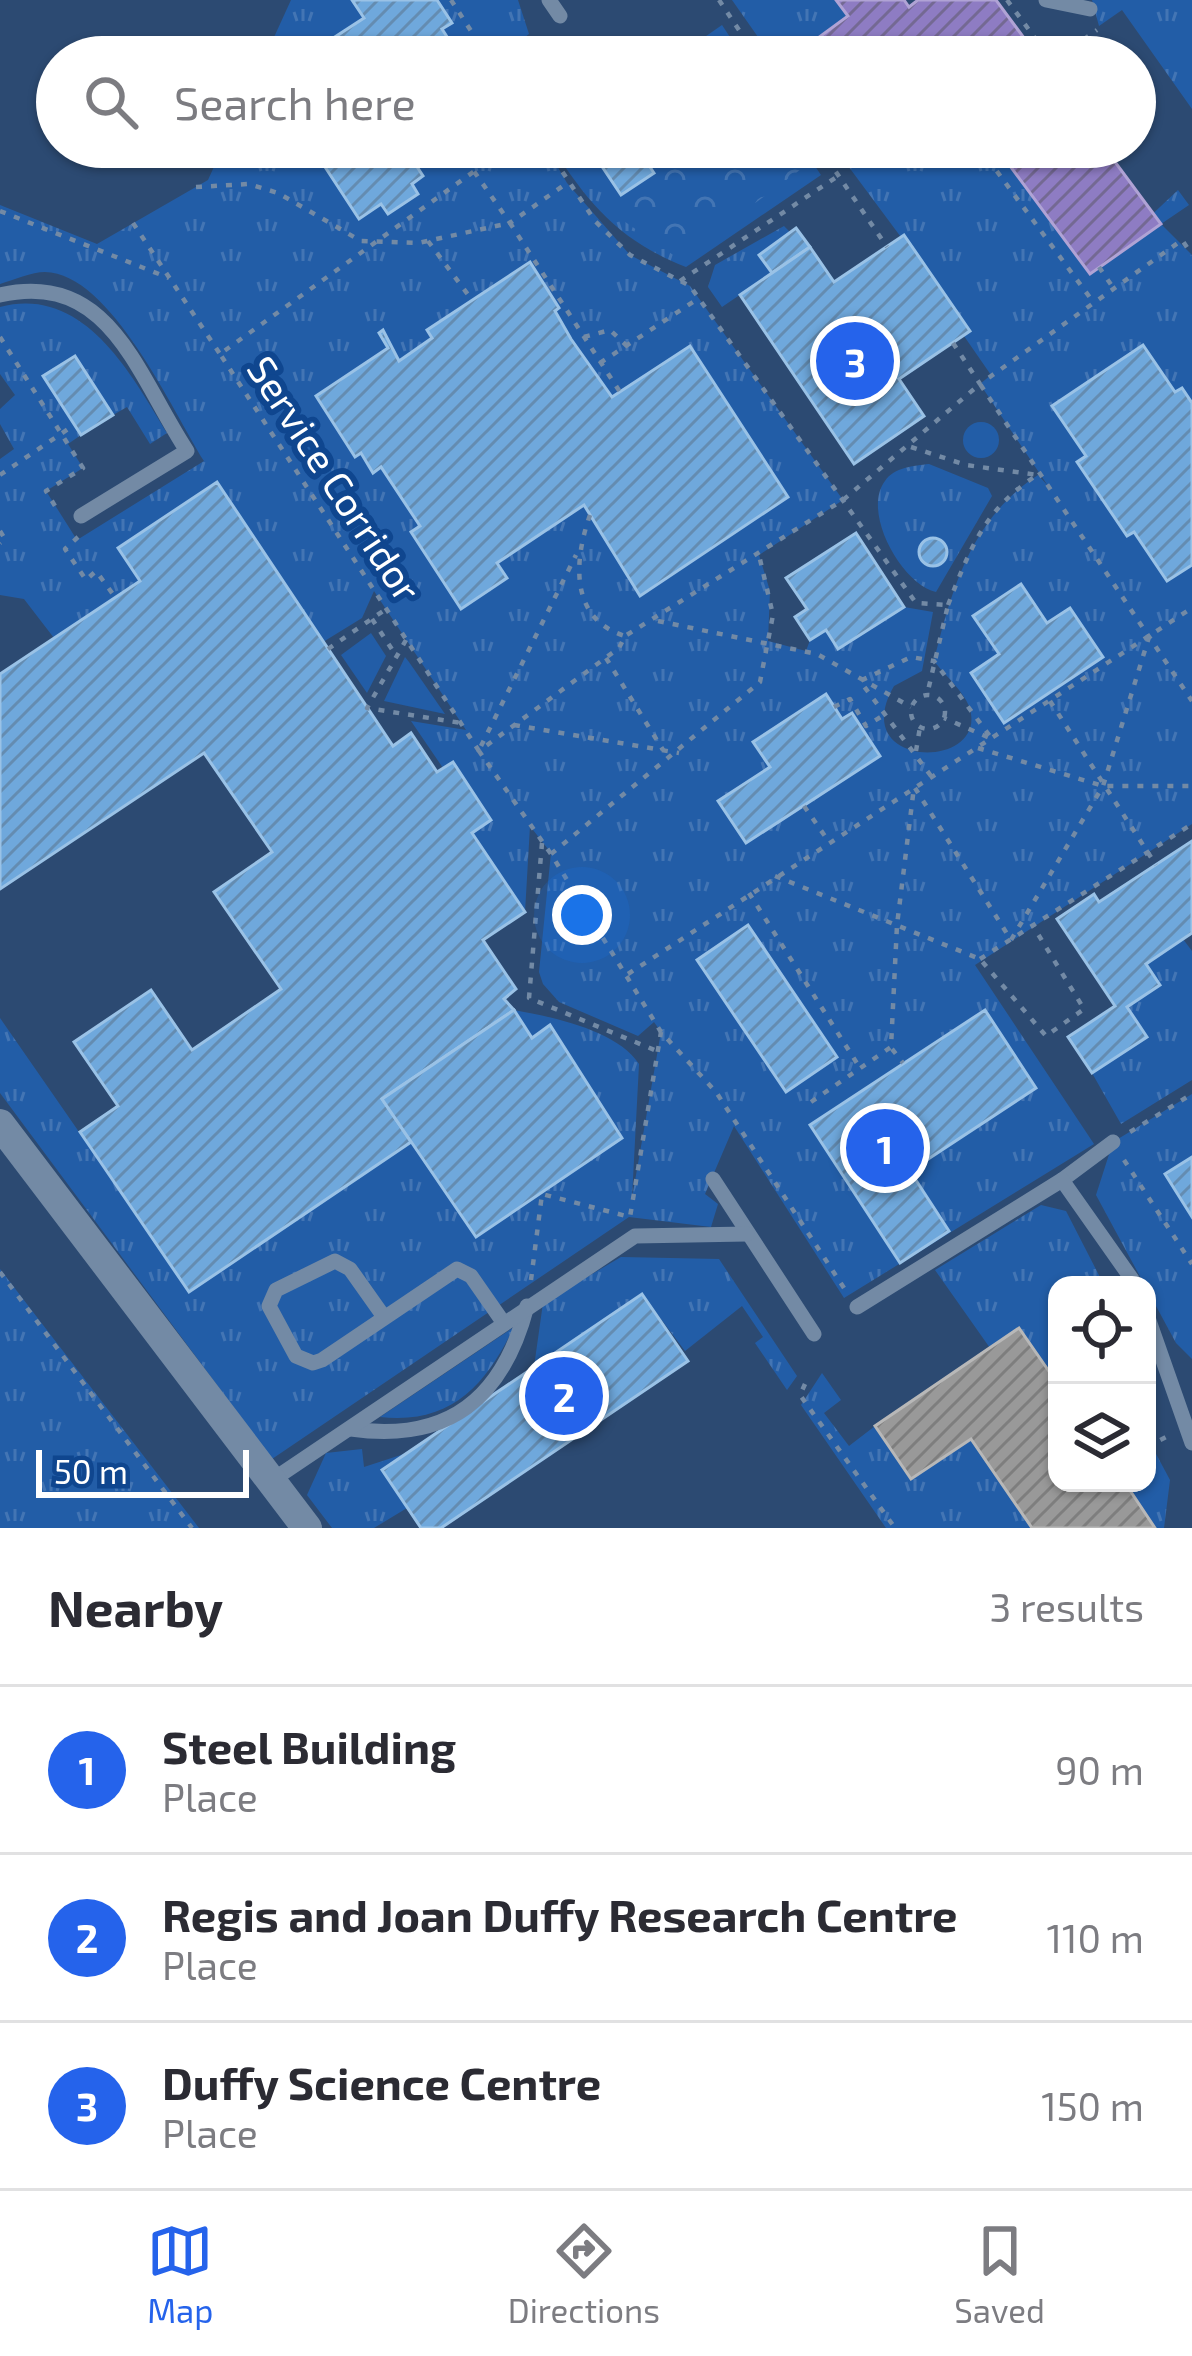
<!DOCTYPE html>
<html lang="en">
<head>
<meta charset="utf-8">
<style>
  body { margin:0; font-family:"Exo 2",sans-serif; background:#f7f7f7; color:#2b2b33 }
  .controls { position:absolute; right:36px; bottom:36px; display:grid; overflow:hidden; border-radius:24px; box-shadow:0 3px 9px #0004 }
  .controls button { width:108px; height:108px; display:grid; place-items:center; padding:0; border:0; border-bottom:3px solid #e1e1e2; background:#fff; color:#2b2b33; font:60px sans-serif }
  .scale { position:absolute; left:36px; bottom:30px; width:213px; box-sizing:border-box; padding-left:12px; border:6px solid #fff; border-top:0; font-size:33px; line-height:42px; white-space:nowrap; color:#fff; -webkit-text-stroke:9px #0f468f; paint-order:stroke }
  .you { position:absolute; left:582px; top:915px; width:42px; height:42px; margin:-30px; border:9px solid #fff; border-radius:50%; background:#1a73e8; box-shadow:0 0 0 18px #1a73e833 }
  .badge { display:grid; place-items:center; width:78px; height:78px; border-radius:50%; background:#2563eb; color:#fff; font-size:39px; font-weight:700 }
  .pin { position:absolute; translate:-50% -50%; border:6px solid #fff; box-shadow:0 3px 12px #0006 }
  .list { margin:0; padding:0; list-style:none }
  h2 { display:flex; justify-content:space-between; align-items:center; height:156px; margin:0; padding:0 48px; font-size:51px }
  h2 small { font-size:39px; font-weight:400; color:#7c7c81 }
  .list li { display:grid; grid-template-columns:78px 1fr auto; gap:36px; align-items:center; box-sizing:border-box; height:168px; padding:0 48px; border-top:3px solid #e1e1e2 }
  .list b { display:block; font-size:45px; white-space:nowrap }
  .list p { margin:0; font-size:39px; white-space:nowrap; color:#7c7c81 }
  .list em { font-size:39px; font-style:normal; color:#7c7c81 }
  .icon { flex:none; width:66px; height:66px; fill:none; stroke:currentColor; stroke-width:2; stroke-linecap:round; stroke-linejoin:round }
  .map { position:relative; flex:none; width:1192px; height:1528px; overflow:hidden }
  .search { position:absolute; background:#fff; box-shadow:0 3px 9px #0004; left:36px; right:36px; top:36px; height:132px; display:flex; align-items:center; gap:30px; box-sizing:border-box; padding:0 42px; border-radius:66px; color:#7c7c81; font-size:45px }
  .sheet { height:660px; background:#fff }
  nav { display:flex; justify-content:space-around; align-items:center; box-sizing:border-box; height:168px; border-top:3px solid #e1e1e2; background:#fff; font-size:33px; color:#7c7c81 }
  nav a { display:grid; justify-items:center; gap:6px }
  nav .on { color:#2563eb }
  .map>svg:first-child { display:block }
</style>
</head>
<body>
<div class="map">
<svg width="1192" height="1528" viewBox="0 0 1192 1528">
  <defs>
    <pattern id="grass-tufts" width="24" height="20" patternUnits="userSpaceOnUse" patternTransform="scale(3)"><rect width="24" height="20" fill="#225da7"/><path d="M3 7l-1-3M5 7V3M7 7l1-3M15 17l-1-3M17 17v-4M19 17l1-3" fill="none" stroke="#4375b4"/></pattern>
    <pattern id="park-crowns" width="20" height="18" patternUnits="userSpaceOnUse" patternTransform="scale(3)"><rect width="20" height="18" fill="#225da7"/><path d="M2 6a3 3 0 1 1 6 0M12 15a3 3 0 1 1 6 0" fill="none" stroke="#4375b4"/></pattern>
    <pattern id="offices-hatch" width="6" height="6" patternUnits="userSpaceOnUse" patternTransform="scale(3)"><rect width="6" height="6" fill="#8e7cc3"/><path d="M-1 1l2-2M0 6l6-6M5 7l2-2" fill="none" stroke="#746993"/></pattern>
    <pattern id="schools-hatch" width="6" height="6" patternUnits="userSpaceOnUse" patternTransform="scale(3)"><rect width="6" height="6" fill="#6fa8dc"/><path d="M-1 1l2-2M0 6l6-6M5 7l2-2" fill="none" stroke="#648cb1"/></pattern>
    <pattern id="industry-hatch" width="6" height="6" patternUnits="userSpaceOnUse" patternTransform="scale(3)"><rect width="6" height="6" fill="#999"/><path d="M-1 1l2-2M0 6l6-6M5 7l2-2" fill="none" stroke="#7e7e7e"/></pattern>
  </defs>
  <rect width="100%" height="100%" fill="#2c4a72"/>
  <g fill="url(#grass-tufts)">
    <polygon points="291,0 518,0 529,34 498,57 265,57"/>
    <polygon points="732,0 836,0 848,16 792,57 772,57"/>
    <polygon points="1092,0 1192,0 1192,109 1122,10 1099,26"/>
    <polygon points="722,25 743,57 676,57"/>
    <path d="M223 147H546L567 183 630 255 690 286 843 500 759 555 770 591 768 641 806 651 810 640 826 630 838 649 904 607 933 612 922 671 894 686C845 771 992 771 969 706 963 691 944 674 934 661 952 587 972 518 1038 475L1048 486 980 384 991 375 964 336 970 330 834 147H996L1090 273 1178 190 1189 205 1161 224 1192 255V824L975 965 1094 1144 844 1298 734 1126 705 1194 718 1204 711 1227 629 1217 272 1459 0 1093V1018L190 1292 411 1142 477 1237 622 1138 551 1026 532 1038 514 1010C552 1017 617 1030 639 1064L632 1198 661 1032 654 1022 638 1036 559 1002 543 984 539 972 551 853 530 826 525 912 472 833 491 819 453 763 443 768 411 721 466 730 374 591 362 618 323 642 217 483 118 548 140 581 54 638 24 599 0 595V459L14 449 0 424V409L15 395 0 374V307C84 285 131 374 167 433L150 444 127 407 113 415 75 357 43 376 81 435 68 444 83 468 46 491 77 540 204 461C173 412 111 273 45 272 32 272 13 280 0 284V205L97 244 208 180Z"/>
    <path d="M552 147H802L821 175 686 267C620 241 590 206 552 147Z"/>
    <polygon points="784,226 790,232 759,254 772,273 722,307 708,287 715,265"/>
    <circle cx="981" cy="440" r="18"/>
    <path d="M929 464 988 488 992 496 936 592C903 585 861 513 885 481 894 467 914 466 929 464Z"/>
    <polygon points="1183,939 1192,951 1192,1080 1121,1124 1092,1073 1146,1037 1127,1007 1146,964"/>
    <polygon points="1192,1094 1192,1157 1165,1174 1192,1217 1192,1359 1176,1343 1096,1195 1113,1142"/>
    <polygon points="1041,1205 1066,1211 1104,1285 1057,1285 1057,1383 1019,1328 990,1348 935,1270"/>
    <polygon points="621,1257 719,1259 797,1376 787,1390 755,1343 763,1337 742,1306 685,1351 642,1294 534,1367 543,1303"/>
    <polygon points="0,1269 199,1528 0,1528"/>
    <path d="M514 1327C486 1385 451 1425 380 1417Z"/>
    <polygon points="822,1373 841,1400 824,1413 849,1446 875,1426 911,1479 971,1439 1032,1528 886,1528 801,1405"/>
    <polygon points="1147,1437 1170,1480 1164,1528 1155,1528 1125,1483 1147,1483"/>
    <polygon points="362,1449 364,1467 407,1453 382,1471 407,1508 374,1528 332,1528 307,1495 326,1453"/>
  </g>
  <polygon fill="url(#park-crowns)" points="654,147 797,147 808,164 679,259 618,217 610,203 654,174 642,155"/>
  <g fill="#225da7">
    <polygon points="371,633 386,656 367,693 341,655"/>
    <polygon points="405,657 409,662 445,714 384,701"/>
  </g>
  <g fill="url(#offices-hatch)" stroke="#b0a3d5" stroke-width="3">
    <polygon points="836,0 904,0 909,7 918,0 996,0 1038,57 873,57 867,48 855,57 792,57 848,16"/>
    <polygon points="996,147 1104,147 1161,224 1090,274"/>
  </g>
  <g fill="url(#schools-hatch)" stroke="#9ac2e6" stroke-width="3">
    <polygon points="352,0 437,0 452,23 442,29 453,46 440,57 304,57 364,18"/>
    <polygon points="312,147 404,147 423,176 412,184 418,194 388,214 381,204 359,219"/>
    <polygon points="589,147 654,147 642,155 654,173 621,195"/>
    <polygon points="796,228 810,247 772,273 759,255"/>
    <polygon points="904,235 970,331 899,379 924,416 854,464 740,295 810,247 834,282"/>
    <polygon points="530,262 559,308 555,311 571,339 612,397 690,346 788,497 640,596 584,505 497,563 507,578 461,609 411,532 420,526 381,467 373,473 361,453 355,457 316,396 388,348 379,333 383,330 399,361 432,338 427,330"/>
    <polygon points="1143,345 1175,392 1182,388 1192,403 1192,565 1167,581 1134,532 1127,536 1077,462 1086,456 1052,406"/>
    <polygon points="75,356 113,415 81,435 43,376"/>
    <polygon points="217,482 393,746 411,733 437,772 453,762 491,820 472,833 525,912 483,940 516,989 504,999 514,1010 382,1099 411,1142 189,1292 80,1132 118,1106 74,1042 151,990 192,1050 281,989 214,892 272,852 204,753 0,889 0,674 140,581 118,548"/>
    <polygon points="856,533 904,607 838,649 826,630 810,640 795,617 807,609 786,578"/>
    <circle cx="933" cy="552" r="14"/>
    <polygon points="1021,584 1047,623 1070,608 1103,657 1004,723 971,673 999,654 973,616"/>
    <polygon points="826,694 842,719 852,713 880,756 746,843 718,801 770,767 753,742"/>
    <polygon points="1192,841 1192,933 1146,964 1160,985 1127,1007 1147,1037 1092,1073 1068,1037 1115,1006 1057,919 1094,894 1099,902"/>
    <polygon points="748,925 837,1057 786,1092 697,960"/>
    <polygon points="514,1010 532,1038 550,1025 622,1138 476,1237 382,1099"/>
    <polygon points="985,1010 1036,1088 910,1171 949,1231 900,1263 810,1125"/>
    <polygon points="1192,1157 1192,1217 1165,1174"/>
    <polygon points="642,1294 688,1361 441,1528 421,1528 382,1470"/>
  </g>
  <polygon fill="url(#industry-hatch)" stroke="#b8b8b8" stroke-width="3" points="1019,1328 1057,1383 1057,1483 1125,1483 1155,1528 1032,1528 971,1439 911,1479 875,1426"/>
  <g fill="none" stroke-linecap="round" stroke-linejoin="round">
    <g stroke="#738aa5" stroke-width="4.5" stroke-dasharray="6 9" stroke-linecap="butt">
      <polyline points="451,0 488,57"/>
      <polyline points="719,0 757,57"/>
      <polyline points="1007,0 1049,57"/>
      <polyline points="1059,57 1097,30"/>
      <polyline points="457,147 510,223 567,183"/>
      <polyline points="546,147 595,221 630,255 690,286 916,603 948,605 927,695"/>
      <polyline points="819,147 887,247"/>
      <polyline points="979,147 1094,303"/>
      <polyline points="196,187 249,184 278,193 361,241 418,243 510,223 620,392"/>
      <polyline points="0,211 169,278"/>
      <polyline points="133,223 220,354"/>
      <polyline points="428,241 472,300"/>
      <polyline points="1099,267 1114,289"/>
      <polyline points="680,281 838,176"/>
      <polyline points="0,337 83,468 46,491 58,511"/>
      <polyline points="584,337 610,330 627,346"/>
      <polyline points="953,343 980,384 1182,240 1192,255"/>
      <polyline points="600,363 699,298"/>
      <polyline points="911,447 966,465 1038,475"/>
      <polyline points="0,475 74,425"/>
      <path d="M590 515C574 560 569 619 625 636"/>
      <polyline points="0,531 5,539 0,543"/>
      <polyline points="78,537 65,549 86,580 96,571 115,597"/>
      <path d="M948 605C971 547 984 510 1037 475"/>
      <polyline points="372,619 395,654"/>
      <polyline points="658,621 817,654 911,707"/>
      <polyline points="406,640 367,708 461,723"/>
      <polyline points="328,649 386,609"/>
      <polyline points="606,658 663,750"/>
      <circle cx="928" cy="712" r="17"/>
      <polyline points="1050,701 1156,865"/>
      <polyline points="834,707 850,699 866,726 884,715"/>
      <polyline points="514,725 679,753"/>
      <polyline points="481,746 576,555"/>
      <polyline points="978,748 1103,786 1192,786"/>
      <polyline points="479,751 220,354 508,147"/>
      <polyline points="916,751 920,727"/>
      <polyline points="931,776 860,681 911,657 934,661 992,739 944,718"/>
      <polyline points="915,788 1011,940 1103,786 1149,637"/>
      <polyline points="804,806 829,842"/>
      <polyline points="542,843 529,998 657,1051"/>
      <polyline points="551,854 760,682 773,615 759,555"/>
      <polyline points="775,876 980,959 1046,1036 1084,1009 1033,926"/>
      <polyline points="749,893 860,1068"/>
      <polyline points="980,959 1192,824"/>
      <polyline points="628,974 1192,608"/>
      <polyline points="892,1049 903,1063"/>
      <polyline points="811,1102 891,1047 897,925 914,787"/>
      <polyline points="1130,1132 1192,1094"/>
      <polyline points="1124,1160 1192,1264"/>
      <polyline points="0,1272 192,1528"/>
      <polyline points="531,1280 542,1194 630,1217 661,1032"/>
      <polyline points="844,1288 716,1092 661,1032 551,854 479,751 619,648 625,636 843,500 980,384 1192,701"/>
      <polyline points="805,1384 800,1395 895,1528"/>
      <polyline points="1147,1447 1168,1436"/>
    </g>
    <g stroke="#738aa5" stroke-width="15">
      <polyline points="549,0 560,16"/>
      <polyline points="1046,0 1090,9"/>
      <path d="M0 295C110 270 137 375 187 451L81 516"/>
      <polyline points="713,1179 814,1334"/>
      <polyline points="1062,1180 1113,1142"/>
      <polyline points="857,1307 1062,1180 1136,1285"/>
      <polyline points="1147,1315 1192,1443"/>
      <polyline points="384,1317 350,1269 335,1261 276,1290 269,1306 296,1356 313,1363 322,1360 457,1269 471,1276 503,1322"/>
      <path d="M351 1429C449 1443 503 1398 527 1306"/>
      <polyline points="271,1481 635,1236 747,1234"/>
    </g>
    <polyline stroke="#738aa5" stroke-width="30" points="0,1124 307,1528"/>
  </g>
  <g text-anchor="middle" stroke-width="12" stroke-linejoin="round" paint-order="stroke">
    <g font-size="39" fill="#fff" stroke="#0f468f">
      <text transform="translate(334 479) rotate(57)" y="14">Service Corridor</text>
    </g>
  </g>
</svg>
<div class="controls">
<button><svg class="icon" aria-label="locate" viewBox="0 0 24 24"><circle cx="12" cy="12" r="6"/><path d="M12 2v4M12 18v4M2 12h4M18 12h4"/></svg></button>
<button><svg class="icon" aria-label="layers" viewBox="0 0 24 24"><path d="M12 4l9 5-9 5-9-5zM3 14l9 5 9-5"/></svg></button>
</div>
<div class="scale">50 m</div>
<div class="you"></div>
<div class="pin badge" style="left:885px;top:1148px">1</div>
<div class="pin badge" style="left:564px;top:1396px">2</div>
<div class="pin badge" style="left:855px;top:361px">3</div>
<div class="search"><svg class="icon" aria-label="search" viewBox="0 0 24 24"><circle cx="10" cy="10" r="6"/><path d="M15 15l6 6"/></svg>Search here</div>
</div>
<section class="sheet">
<h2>Nearby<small>3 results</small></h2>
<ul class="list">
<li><span class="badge">1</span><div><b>Steel Building</b><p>Place</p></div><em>90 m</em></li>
<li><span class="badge">2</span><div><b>Regis and Joan Duffy Research Centre</b><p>Place</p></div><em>110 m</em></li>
<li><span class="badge">3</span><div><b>Duffy Science Centre</b><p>Place</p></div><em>150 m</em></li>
</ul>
</section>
<nav>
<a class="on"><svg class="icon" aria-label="map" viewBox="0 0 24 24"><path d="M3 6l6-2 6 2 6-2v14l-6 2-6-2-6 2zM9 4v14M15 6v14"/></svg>Map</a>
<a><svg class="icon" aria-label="directions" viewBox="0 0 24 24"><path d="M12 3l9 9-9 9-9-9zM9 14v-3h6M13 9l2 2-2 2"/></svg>Directions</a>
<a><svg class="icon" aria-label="saved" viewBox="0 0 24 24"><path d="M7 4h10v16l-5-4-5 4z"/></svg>Saved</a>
</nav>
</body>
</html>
